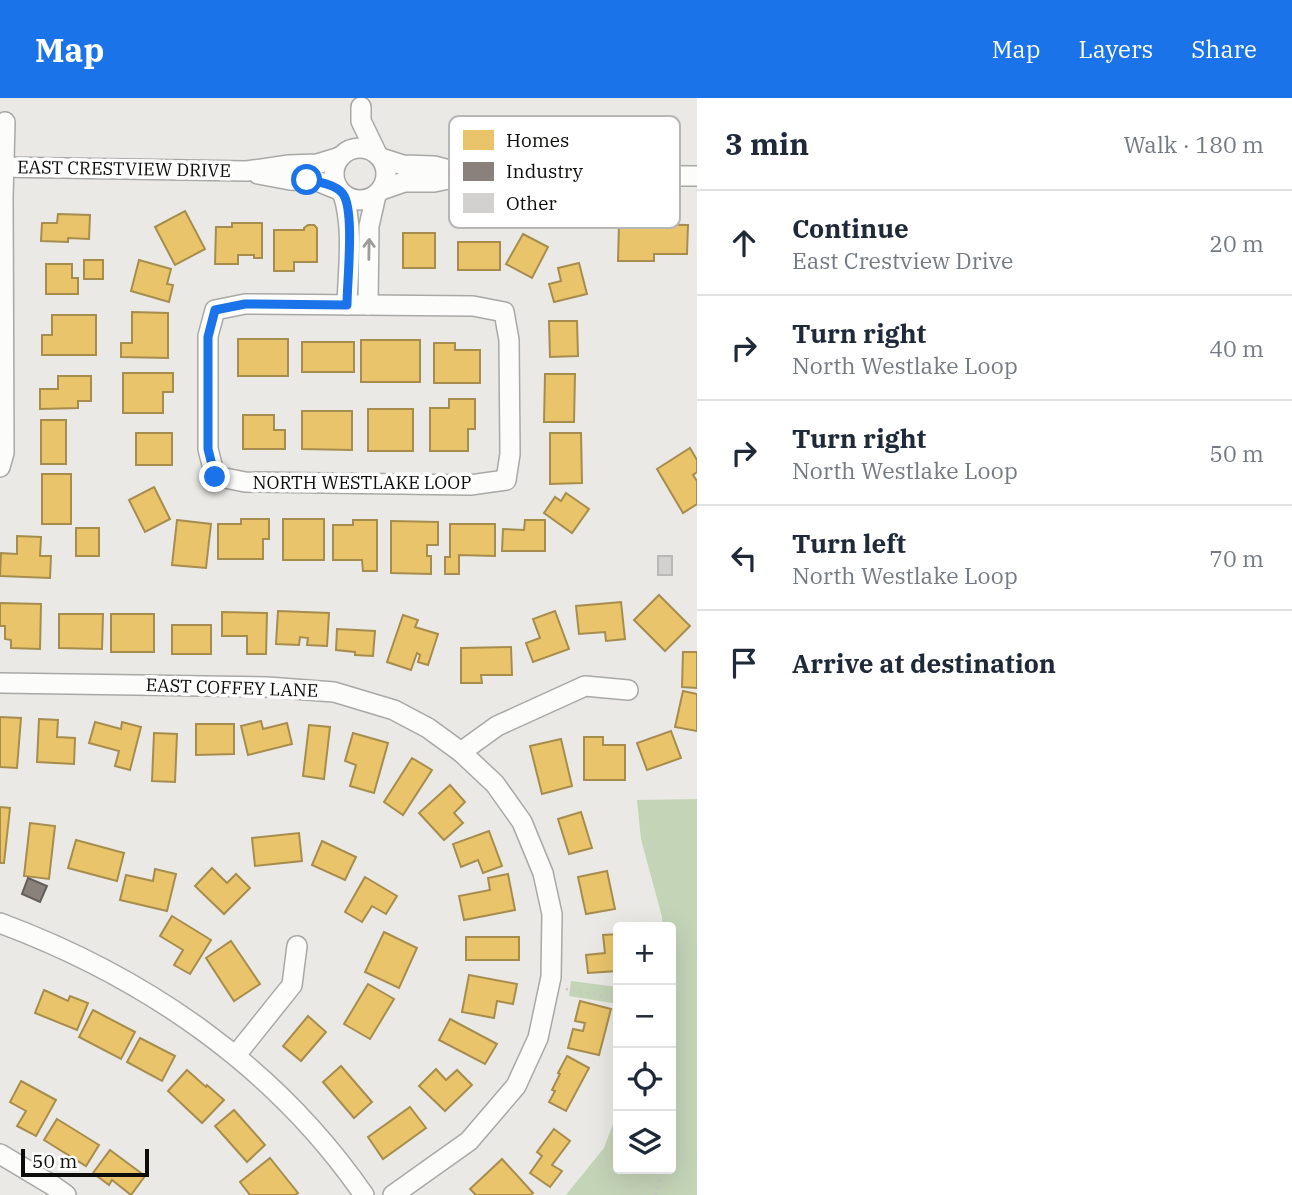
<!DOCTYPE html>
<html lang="en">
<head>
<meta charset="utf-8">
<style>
  body { margin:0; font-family:"IBM Plex Serif",serif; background:#f6f6f7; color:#1f2937 }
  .controls { position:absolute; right:21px; bottom:21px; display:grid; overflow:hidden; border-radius:7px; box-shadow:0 7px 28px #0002 }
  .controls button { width:63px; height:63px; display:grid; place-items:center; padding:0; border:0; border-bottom:2px solid #e0e1e3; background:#fff; color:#1f2937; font:35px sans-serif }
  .scale { position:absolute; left:21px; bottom:18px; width:128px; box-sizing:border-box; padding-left:7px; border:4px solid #0c0c0a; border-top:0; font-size:19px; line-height:24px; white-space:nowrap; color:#0c0c0a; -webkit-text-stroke:5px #fff; paint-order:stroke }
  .stop { position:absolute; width:21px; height:21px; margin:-16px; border:5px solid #1a73e8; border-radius:50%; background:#fff }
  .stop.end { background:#1a73e8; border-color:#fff; box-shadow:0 2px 7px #0008 }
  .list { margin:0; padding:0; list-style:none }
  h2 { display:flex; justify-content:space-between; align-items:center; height:91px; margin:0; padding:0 28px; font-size:30px }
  h2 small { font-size:23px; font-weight:400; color:#747a83 }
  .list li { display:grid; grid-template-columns:46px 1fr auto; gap:21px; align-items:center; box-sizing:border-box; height:105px; padding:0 28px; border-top:2px solid #e0e1e3 }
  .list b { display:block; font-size:26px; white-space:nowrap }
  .list p { margin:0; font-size:23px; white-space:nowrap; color:#747a83 }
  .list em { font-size:23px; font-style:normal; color:#747a83 }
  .icon { flex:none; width:38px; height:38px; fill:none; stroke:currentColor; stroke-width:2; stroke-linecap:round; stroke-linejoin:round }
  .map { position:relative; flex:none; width:697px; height:1097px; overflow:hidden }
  header { display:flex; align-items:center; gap:42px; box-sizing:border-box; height:98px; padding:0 35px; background:#1a73e8; color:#fff }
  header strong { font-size:33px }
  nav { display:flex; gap:38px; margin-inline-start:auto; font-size:24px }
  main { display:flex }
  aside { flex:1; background:#fff }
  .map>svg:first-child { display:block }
</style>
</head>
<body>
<header>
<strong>Map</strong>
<nav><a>Map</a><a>Layers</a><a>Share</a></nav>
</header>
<main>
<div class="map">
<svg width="697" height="1097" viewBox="0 0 697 1097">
  <rect width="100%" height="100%" fill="#eae9e5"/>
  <g fill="#c4d4b7">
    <polygon points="697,701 697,1097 566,1097 604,1050 618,1013 618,1071 671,1071 671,829 662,829 662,819 641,741 637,702"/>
    <polygon points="571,883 618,889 618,906 569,898"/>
  </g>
  <g fill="#e9c46a" stroke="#a78d4d" stroke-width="2">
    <polygon points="185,113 205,151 175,167 155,129"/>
    <polygon points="58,116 90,117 89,141 68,140 68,144 41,143 42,125 57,125"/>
    <polygon points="232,125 262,125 262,160 254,160 254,157 238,157 238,166 215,166 216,129 232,129"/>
    <polygon points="619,126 688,127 687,156 654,156 654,163 618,163"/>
    <polygon points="308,127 314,127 317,130 317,164 294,164 294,173 274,173 274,132 304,132 304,130"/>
    <rect x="403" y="135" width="32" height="35"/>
    <polygon points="523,136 548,149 532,180 506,166"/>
    <rect x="458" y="144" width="42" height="28"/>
    <rect x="84" y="162" width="19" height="19"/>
    <polygon points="139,162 171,171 167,186 173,187 169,204 131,193"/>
    <polygon points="579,165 587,196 554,204 549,186 561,183 558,170"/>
    <polygon points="46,166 72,166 72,180 78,180 78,196 46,196"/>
    <polygon points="132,214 168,215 168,260 121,259 121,245 132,245"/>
    <polygon points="52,217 96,217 96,257 42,257 42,237 52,237"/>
    <polygon points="549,223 577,223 578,258 550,259"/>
    <rect x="238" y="241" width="50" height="37"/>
    <rect x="361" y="242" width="59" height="42"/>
    <rect x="302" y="244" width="52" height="30"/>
    <polygon points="434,245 455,245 455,252 480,252 480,285 434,285"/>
    <polygon points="123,275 173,275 173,294 163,294 163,315 123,315"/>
    <polygon points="545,276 575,276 574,324 544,324"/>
    <polygon points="58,278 91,278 91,303 78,303 78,310 40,311 40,291 58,291"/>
    <polygon points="449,301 475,301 475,331 468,331 468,353 430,353 430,310 449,310"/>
    <rect x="368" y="311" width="45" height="42"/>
    <polygon points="302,313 352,313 352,352 302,351"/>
    <polygon points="243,317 274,317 274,332 285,332 285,351 243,351"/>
    <rect x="41" y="322" width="25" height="44"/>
    <rect x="136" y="335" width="36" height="32"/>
    <polygon points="550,335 581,335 582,385 550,386"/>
    <polygon points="690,350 697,362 697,374 693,377 697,383 697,406 683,415 657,371"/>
    <rect x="42" y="376" width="29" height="50"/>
    <polygon points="154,389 170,421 145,434 129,402"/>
    <polygon points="566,395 589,411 572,435 544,415 555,399 561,403"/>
    <polygon points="241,421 269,421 269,441 263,441 263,461 218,461 218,426 241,426"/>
    <rect x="283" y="421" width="41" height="41"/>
    <polygon points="177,422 211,426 206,470 172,467"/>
    <polygon points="353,422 377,422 377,473 363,473 362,462 333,462 333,427 353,427"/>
    <polygon points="525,422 545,422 545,453 502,453 503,431 524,432"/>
    <polygon points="391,423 438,424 438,447 427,447 427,458 431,458 431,476 391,475"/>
    <polygon points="450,426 495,426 495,458 459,457 459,476 445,476 445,459 450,459"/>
    <rect x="76" y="430" width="23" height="28"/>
    <polygon points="17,438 41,439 40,458 51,458 50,480 0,478 1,455 17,456"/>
    <polygon points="659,497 690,528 665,553 634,522"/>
    <polygon points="621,504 625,541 606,543 605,534 579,536 576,508"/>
    <polygon points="0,505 41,506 40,551 11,550 11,542 5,541 5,528 0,528"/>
    <polygon points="278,513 329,515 327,548 307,547 308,540 300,539 299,547 276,546"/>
    <polygon points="555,513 569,551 533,564 526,545 540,540 533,521"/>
    <polygon points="222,514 267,515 266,556 247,556 247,538 222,538"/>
    <polygon points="59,516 103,516 102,551 59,550"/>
    <rect x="111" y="516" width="43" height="38"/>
    <polygon points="403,517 418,522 415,529 438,536 428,567 418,564 420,557 417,555 411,572 387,564"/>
    <rect x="172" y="527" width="39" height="29"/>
    <polygon points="337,531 375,533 373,558 355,557 355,554 336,552"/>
    <polygon points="511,549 512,577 481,577 482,585 461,585 461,550"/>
    <polygon points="683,554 697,554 697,590 682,589"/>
    <polygon points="683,593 697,596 697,633 675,629"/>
    <polygon points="0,619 21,620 17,670 0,669"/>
    <polygon points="39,621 58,622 57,639 75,640 74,666 37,664"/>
    <polygon points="261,623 263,631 287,625 292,646 248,657 241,628"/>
    <polygon points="95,624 121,631 122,624 141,629 130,672 115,668 119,653 89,645"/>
    <polygon points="196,626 234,626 234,656 196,657"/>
    <polygon points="309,627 330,629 324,681 303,678"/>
    <polygon points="671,633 681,660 647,672 637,645"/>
    <polygon points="154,635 177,636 175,684 152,683"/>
    <polygon points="353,635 388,645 374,695 350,688 356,667 345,663"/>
    <polygon points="584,639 603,639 603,647 625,647 625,682 584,682"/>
    <polygon points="561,641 572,688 542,696 530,648"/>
    <polygon points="412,660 432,672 403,717 384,704"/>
    <polygon points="450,687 465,704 454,715 463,725 444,742 419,715"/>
    <polygon points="0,709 10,710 4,765 0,765"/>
    <polygon points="581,714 592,750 569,756 558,721"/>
    <polygon points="30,725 55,728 49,781 24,778"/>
    <polygon points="489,733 502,768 483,775 478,762 461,769 453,746"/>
    <polygon points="299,735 302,763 255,768 252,740"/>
    <polygon points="76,742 124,755 117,783 68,770"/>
    <polygon points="322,743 356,759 345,782 312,767"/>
    <polygon points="212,770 227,785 236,776 250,790 224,816 195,788"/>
    <polygon points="155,771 176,776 167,813 120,802 126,777 153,783"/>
    <polygon points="607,773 615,811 586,816 578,779"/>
    <polygon points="508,776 515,812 464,822 459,798 490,792 488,780"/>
    <polygon points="365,779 397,798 386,816 372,808 362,824 345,814"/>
    <polygon points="172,818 211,842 190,876 174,867 183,852 160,838"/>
    <polygon points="384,834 417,850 399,890 365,874"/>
    <polygon points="618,836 618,873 588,875 586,857 605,855 603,837"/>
    <rect x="466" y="839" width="53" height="23"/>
    <polygon points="231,843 260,886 234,903 206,860"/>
    <polygon points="469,877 517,886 513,906 497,903 494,920 462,914"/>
    <polygon points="368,886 394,901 370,941 344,926"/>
    <polygon points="44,892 68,903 70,898 88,905 77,932 35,915"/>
    <polygon points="580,903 611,911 599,957 568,950 573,931 583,933 585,925 575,923"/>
    <polygon points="93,912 135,934 121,961 79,939"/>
    <polygon points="308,918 326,934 301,963 283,948"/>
    <polygon points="450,921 497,946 485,966 439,942"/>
    <polygon points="140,940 175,958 162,983 127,964"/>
    <polygon points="567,958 589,970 566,1013 549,1004 555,993 552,992 560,976 558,975"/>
    <polygon points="341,968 372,1004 354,1020 323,984"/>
    <polygon points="436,971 446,982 457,972 472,987 445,1013 419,988"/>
    <polygon points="187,972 206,989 207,987 224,1002 202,1025 168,993"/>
    <polygon points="21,983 56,1002 36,1038 17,1028 26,1013 10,1004"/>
    <polygon points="410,1009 426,1030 383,1061 368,1039"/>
    <polygon points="234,1012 265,1047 247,1064 215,1028"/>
    <polygon points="57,1021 99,1047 86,1068 44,1042"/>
    <polygon points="554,1031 570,1043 552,1067 562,1073 550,1089 530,1075 542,1058 537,1054"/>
    <polygon points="110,1052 145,1078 131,1097 112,1082 109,1087 93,1075"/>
    <polygon points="270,1060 298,1095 295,1097 250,1097 240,1084"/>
    <polygon points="502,1061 533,1095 531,1097 476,1097 470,1091"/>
  </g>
  <polygon fill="#8a817c" stroke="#645e5a" stroke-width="2" points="28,780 47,788 40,804 22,796"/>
  <rect fill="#d2d1cf" stroke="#b8b8b5" stroke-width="2" x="658" y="458" width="14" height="19"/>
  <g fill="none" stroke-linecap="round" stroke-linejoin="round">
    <defs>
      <g id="minor">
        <polyline points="361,9 361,23 377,56"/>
        <circle cx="360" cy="76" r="26"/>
        <polyline points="381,60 403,67 434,68 464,76"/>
        <polyline points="0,69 247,73 289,67 317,66 340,59"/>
        <polyline points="258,76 290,82 317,83 339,92"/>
        <polyline points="381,92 404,84 434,84 468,77 697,78"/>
        <path d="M343 96C354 131 348 171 347 207"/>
        <polygon points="245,206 473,208 504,214 509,242 510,356 506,382 470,387 245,384 215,378 208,351 208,238 215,212"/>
        <polyline points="368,207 369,128 376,97"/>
        <polyline points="0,369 4,355 3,99 5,24"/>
        <polyline points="0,585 267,589 334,594 394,612 428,630 461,654 495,686 522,724 543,775 552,816 551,879 538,940 516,988 469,1043 393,1097"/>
        <polyline points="461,654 497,628 585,588 628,592"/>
        <path d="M0 825C145 879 275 968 364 1097"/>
        <polyline points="236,957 292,887 297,848"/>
        <polyline points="0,1056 52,1087 66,1097"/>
      </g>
    </defs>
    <use href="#minor" stroke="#a8a8a5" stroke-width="22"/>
    <g stroke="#c7c7c7" stroke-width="2.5" stroke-dasharray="2 5" stroke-linecap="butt">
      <polyline points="566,891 618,901"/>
      <polyline points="671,911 675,911 673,1049 671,1055"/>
      <polyline points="655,1097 665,1071"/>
    </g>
    <use href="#minor" stroke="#fcfcfb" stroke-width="19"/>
  </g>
  <defs><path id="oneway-shaft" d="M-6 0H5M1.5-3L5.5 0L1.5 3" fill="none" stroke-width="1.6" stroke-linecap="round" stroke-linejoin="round" transform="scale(1.75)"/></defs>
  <use stroke="#9c9c9b" href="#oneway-shaft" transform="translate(369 151) rotate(-89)"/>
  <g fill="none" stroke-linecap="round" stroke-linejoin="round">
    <path stroke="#1a73e8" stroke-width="9" d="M215 379 208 351V239L215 212 245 206 347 207C347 183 355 113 343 96 337 87 317 83 307 82"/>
  </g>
  <g text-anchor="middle" stroke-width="7" stroke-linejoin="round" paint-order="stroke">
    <g font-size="18" fill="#0c0c0a" stroke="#fff">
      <text transform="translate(124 71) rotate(1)" y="6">EAST CRESTVIEW DRIVE</text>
      <text x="362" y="391">NORTH WESTLAKE LOOP</text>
      <text transform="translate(232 590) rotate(2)" y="6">EAST COFFEY LANE</text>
    </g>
  </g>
  <rect x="449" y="18" width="231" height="112" rx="10" fill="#fff" stroke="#b6b6b6" stroke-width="2"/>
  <rect x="463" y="32" width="31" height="20" fill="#e9c46a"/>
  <rect x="463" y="64" width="31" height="19" fill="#8a817c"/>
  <rect x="463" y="95" width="31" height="20" fill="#d2d1cf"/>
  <g font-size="19" fill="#0c0c0a">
    <text x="506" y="49">Homes</text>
    <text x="506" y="80">Industry</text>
    <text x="506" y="112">Other</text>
  </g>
</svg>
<div class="controls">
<button>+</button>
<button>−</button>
<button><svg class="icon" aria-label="locate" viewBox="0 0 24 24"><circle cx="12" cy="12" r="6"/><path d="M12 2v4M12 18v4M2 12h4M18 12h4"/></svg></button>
<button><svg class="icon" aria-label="layers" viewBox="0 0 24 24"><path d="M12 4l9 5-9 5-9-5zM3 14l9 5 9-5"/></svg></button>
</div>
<div class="scale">50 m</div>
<div class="stop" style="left:307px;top:82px"></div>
<div class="stop end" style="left:215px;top:379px"></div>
</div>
<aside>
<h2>3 min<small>Walk · 180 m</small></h2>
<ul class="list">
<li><svg class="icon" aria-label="ahead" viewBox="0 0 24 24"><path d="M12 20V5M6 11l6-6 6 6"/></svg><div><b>Continue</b><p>East Crestview Drive</p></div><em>20 m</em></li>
<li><svg class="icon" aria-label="right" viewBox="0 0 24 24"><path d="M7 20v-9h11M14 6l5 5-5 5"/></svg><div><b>Turn right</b><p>North Westlake Loop</p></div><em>40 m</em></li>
<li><svg class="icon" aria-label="right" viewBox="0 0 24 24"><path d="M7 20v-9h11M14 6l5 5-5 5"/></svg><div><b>Turn right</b><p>North Westlake Loop</p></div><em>50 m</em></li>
<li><svg class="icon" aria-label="left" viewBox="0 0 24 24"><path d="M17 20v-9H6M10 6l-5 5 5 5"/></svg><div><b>Turn left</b><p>North Westlake Loop</p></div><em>70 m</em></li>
<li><svg class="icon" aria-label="arrive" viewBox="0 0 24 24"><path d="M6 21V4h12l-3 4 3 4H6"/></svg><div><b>Arrive at destination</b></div></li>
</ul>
</aside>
</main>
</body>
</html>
